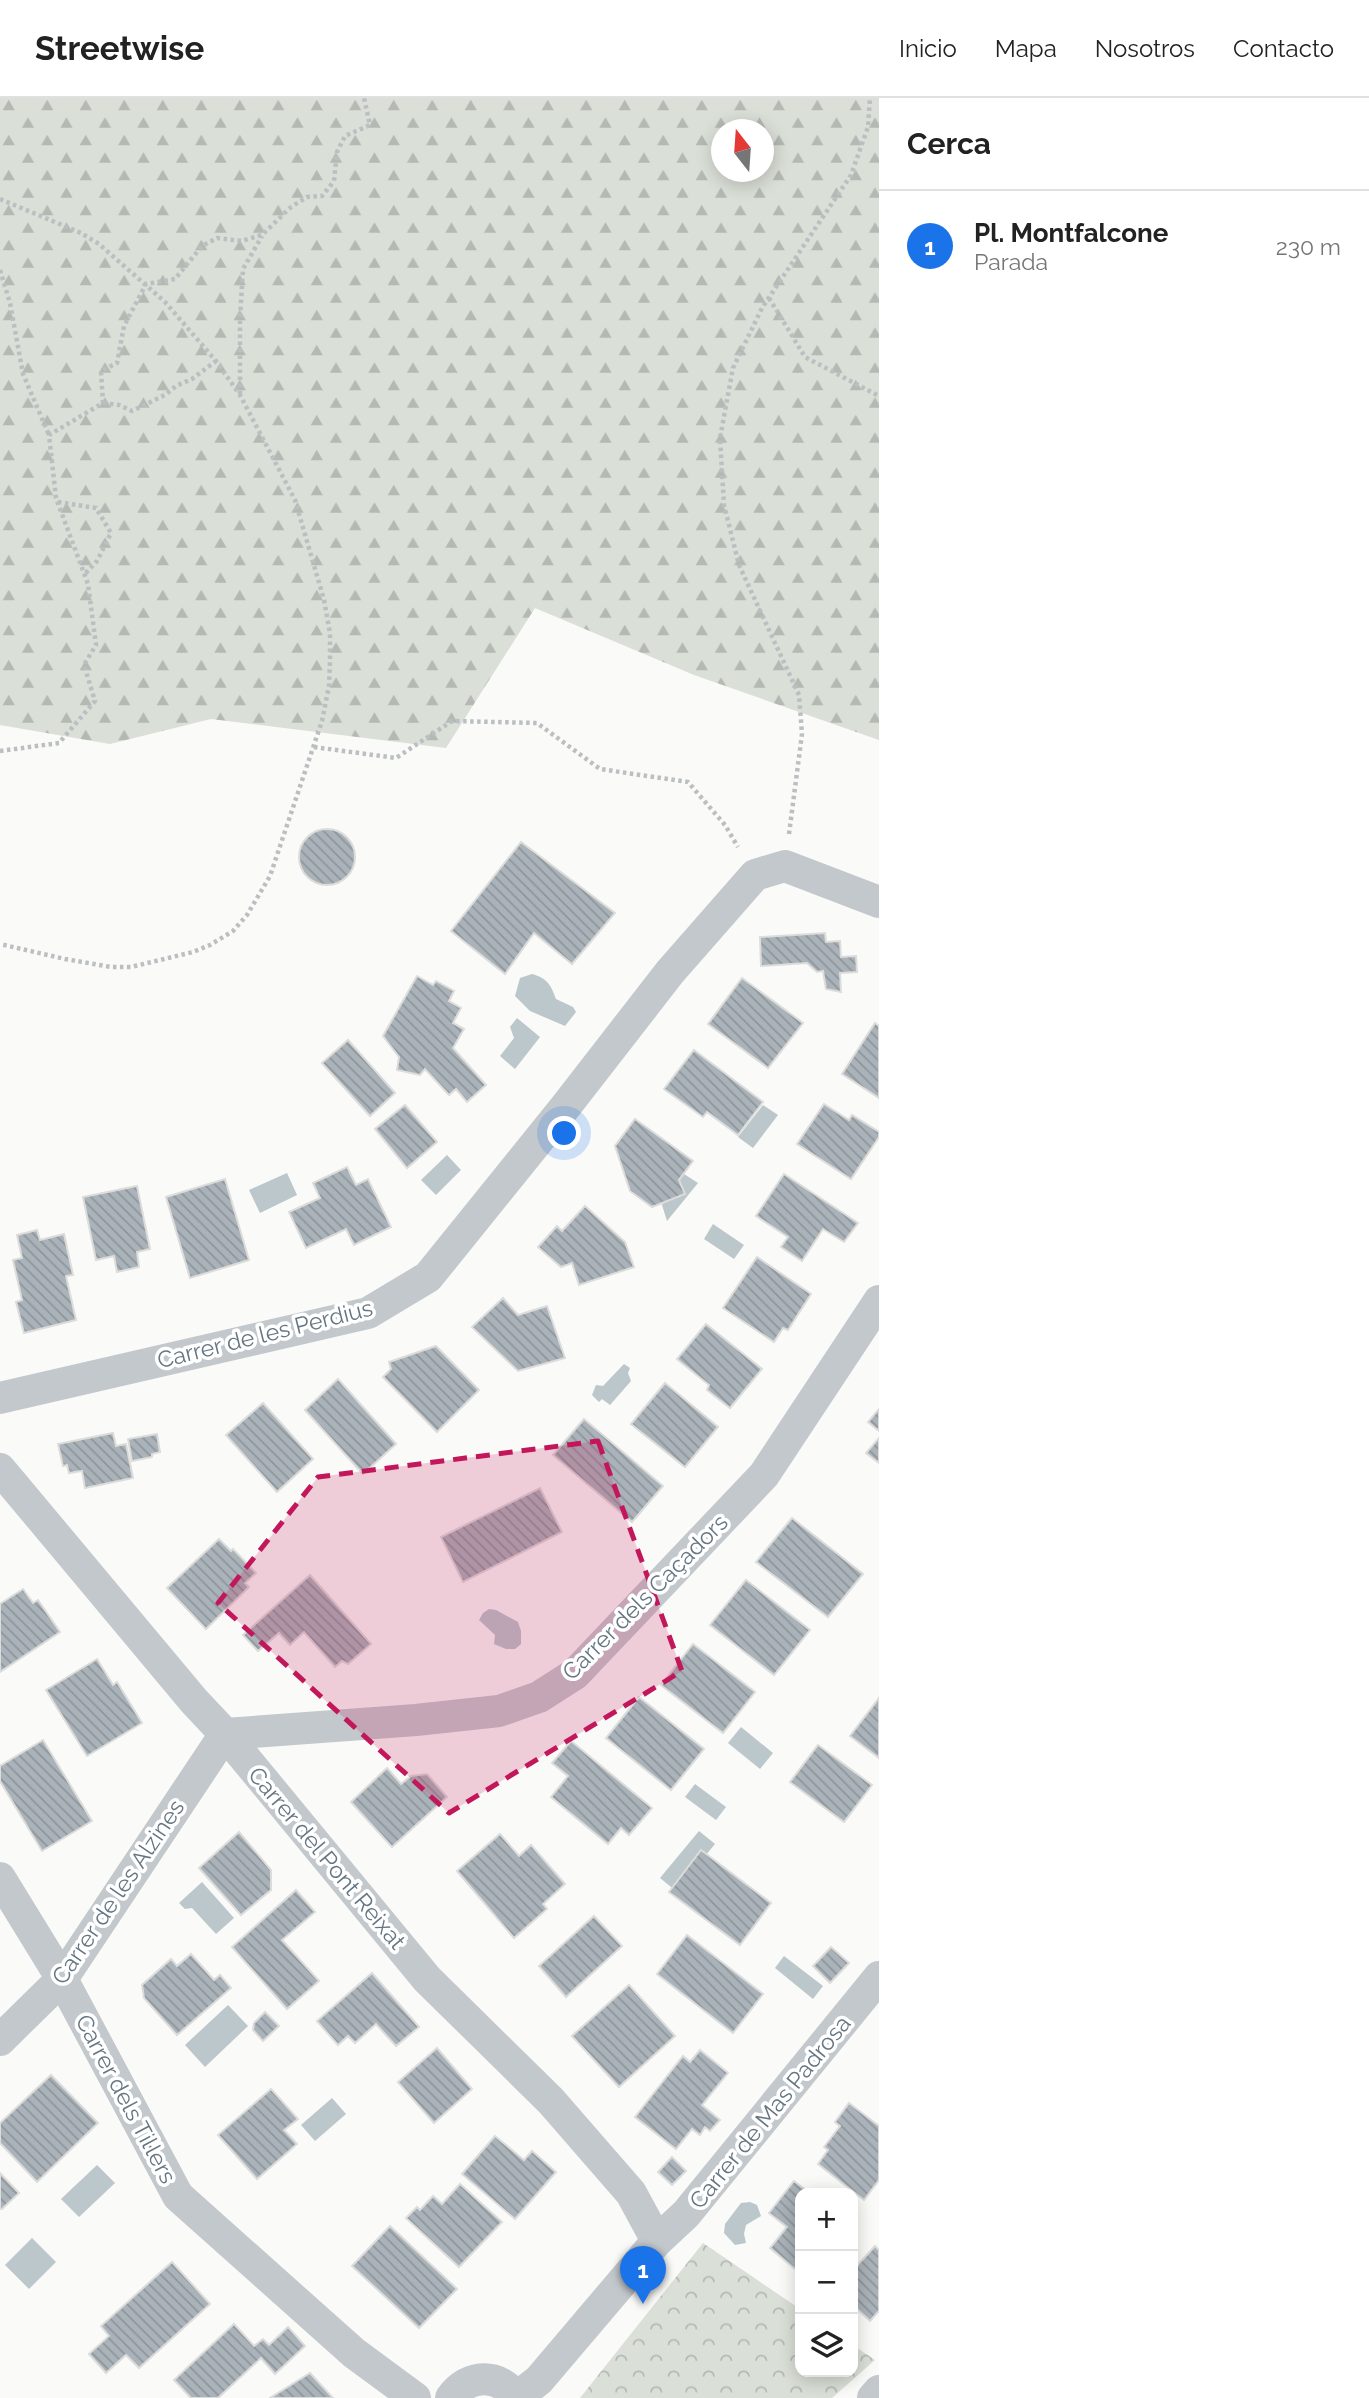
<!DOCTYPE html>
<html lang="es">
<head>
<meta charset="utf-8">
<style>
  body { margin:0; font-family:Raleway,sans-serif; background:#f2f2f2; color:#222 }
  .controls { position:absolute; right:21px; bottom:21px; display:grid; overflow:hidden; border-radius:14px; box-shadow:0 4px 18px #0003 }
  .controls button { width:63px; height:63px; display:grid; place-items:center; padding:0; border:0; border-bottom:2px solid #e0e0e0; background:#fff; color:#222; font:35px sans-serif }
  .compass { position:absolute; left:711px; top:21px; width:63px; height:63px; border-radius:50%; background:#fff; box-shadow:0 4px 18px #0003; rotate:343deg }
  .you { position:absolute; left:565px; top:1036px; width:24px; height:24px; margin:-18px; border:5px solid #fff; border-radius:50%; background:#1a73e8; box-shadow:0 0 0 10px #1a73e833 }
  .badge { display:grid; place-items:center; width:46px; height:46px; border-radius:50%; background:#1a73e8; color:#fff; font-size:23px; font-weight:700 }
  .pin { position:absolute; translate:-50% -58px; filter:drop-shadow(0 2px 4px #0008) }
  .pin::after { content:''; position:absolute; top:37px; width:24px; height:21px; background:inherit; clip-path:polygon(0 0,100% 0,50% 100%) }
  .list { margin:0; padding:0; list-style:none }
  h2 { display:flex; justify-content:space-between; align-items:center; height:91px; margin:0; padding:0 28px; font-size:30px }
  h2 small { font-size:23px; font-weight:400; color:#767676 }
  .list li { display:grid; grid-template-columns:46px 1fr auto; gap:21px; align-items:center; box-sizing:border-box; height:112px; padding:0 28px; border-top:2px solid #e0e0e0 }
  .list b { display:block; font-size:26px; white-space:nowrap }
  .list p { margin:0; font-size:23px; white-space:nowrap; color:#767676 }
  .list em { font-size:23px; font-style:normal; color:#767676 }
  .icon { flex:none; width:38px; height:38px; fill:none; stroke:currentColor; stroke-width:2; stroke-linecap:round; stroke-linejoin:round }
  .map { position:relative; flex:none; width:879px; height:2300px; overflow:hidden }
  header { display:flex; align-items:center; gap:42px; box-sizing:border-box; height:98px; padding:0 35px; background:#fff; border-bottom:2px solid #e0e0e0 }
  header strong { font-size:33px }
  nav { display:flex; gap:38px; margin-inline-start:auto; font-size:24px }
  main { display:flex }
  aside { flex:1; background:#fff }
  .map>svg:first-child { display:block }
</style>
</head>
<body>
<header>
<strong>Streetwise</strong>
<nav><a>Inicio</a><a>Mapa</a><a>Nosotros</a><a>Contacto</a></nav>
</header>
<main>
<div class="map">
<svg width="879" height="2300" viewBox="0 0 879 2300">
  <defs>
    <pattern id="forest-firs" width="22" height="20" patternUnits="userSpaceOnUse" patternTransform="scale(1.75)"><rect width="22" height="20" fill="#dadfd7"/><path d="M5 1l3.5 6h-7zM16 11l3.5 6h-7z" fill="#b4b9b4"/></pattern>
    <pattern id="park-crowns" width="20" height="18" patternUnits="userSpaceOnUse" patternTransform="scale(1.75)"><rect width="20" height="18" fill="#dadfd7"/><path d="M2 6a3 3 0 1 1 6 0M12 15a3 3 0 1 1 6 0" fill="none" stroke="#b4b9b4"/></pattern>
    <pattern id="building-back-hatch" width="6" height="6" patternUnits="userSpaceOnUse" patternTransform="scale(1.75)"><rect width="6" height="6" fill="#aab3b9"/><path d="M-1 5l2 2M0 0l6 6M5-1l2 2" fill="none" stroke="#8e969c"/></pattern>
  </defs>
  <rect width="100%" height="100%" fill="#fafaf8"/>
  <path fill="url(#forest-firs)" fill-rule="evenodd" d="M0 0H879V642L694 577 535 510 446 650 211 621 110 646 0 627ZM722 32H764V74H722Z"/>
  <polygon fill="url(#park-crowns)" points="703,2145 800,2211 800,2274 853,2274 853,2247 875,2262 832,2300 580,2300"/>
  <g fill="#bbc7cb">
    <path d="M532 876C547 880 551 887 556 901L573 909 576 914 565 928 530 913 515 898 520 880Z"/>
    <polygon points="517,920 540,939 515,971 500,958 514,940 510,929"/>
    <polygon points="763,1007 778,1017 753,1050 738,1039"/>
    <polygon points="447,1057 461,1072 436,1097 421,1082"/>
    <polygon points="287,1075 297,1097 260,1115 249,1092"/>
    <polygon points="684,1076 698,1085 667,1123 662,1107"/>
    <polygon points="713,1126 744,1147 734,1161 704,1141"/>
    <polygon points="624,1266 630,1270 628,1275 631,1283 610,1307 602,1301 599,1304 592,1297 596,1287 603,1288"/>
    <polygon points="489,1511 496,1512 518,1524 521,1533 521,1546 515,1551 506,1551 494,1546 495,1537 479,1522 483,1515"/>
    <polygon points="741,1629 773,1655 760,1671 728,1645"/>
    <polygon points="695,1686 726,1709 716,1722 685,1699"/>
    <polygon points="699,1733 715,1746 676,1793 660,1780"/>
    <polygon points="202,1784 234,1820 216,1836 192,1810 185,1811 179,1805"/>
    <polygon points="784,1858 823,1888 813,1901 775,1870"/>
    <polygon points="228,1907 248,1928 205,1969 185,1947"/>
    <polygon points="332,2000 346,2016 315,2043 301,2027"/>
    <polygon points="97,2067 115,2085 79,2119 61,2101"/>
    <polygon points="750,2104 757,2107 761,2118 746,2127 744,2136 746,2145 735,2147 724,2135 725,2126 741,2105"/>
    <polygon points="32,2140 56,2164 29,2191 5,2167"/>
  </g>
  <g fill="url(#building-back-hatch)" stroke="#dcdcda" stroke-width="2">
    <circle cx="327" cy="759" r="28"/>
    <polygon points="521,744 615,815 572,866 534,835 505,876 451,833"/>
    <polygon points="825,835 826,844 840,843 841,859 856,858 857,874 840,875 841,894 826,891 823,873 817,874 807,865 761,868 760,839"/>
    <polygon points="417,878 433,887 436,883 454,893 449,903 461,910 453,925 464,931 453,950 486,987 467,1004 456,991 449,997 425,971 420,977 397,972 399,959 383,938"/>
    <polygon points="742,880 803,925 768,970 708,926"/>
    <polygon points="875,925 879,928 879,1000 842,976"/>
    <polygon points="348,942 395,995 370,1018 322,965"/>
    <polygon points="694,952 763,1004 738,1037 707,1014 703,1019 664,991"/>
    <polygon points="824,1006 849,1022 852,1017 879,1034 879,1039 851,1081 797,1046"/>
    <polygon points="405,1007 437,1044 407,1070 375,1031"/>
    <polygon points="635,1021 693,1063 679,1082 685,1096 652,1109 630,1093 615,1048"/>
    <polygon points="347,1069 356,1087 368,1081 391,1129 354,1147 346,1131 306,1150 289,1114 320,1100 313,1085"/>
    <polygon points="784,1076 858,1125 844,1144 823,1131 802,1163 781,1149 788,1139 756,1118"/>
    <polygon points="225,1081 249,1162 190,1180 166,1099"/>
    <polygon points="137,1088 150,1151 137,1154 139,1169 117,1174 114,1158 96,1162 83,1099"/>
    <polygon points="585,1108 625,1144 634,1169 579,1187 572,1165 561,1169 538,1149 557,1128 562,1133"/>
    <polygon points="37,1132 40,1142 64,1136 73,1177 66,1178 76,1222 24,1235 16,1204 22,1202 13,1162 22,1160 17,1137"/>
    <polygon points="757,1159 811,1196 788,1232 783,1230 774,1244 723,1210"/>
    <polygon points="503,1200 518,1217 547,1208 565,1260 518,1273 472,1229"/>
    <polygon points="706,1226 762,1271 730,1310 707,1292 709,1287 677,1261"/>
    <polygon points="436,1248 479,1292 437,1334 383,1279 391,1271 389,1264"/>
    <polygon points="338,1281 396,1346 363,1376 305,1312"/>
    <polygon points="665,1285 718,1329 685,1369 631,1326"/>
    <polygon points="263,1305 313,1361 277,1394 226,1337"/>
    <polygon points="879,1311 879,1333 868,1324"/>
    <polygon points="584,1321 663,1388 632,1424 553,1357"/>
    <polygon points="113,1335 116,1348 126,1346 133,1380 85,1390 82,1373 69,1375 67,1367 63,1368 58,1346"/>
    <polygon points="157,1336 160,1354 152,1356 152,1359 132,1363 128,1341"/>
    <polygon points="879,1340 879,1365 866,1355"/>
    <polygon points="540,1390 562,1434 463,1484 441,1439"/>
    <polygon points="792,1420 863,1476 828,1519 756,1464"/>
    <polygon points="219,1441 231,1453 233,1451 256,1475 245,1485 249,1489 206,1531 167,1490"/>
    <polygon points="310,1477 371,1546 348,1566 342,1563 335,1569 304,1534 290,1547 279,1535 258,1553 243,1537"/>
    <polygon points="746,1482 810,1532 774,1577 710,1527"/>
    <polygon points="23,1491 33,1505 38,1502 60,1534 0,1574 0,1506"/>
    <polygon points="693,1546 755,1594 723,1635 661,1587"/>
    <polygon points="97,1561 113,1587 117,1584 142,1625 87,1658 46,1592"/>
    <polygon points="639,1599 704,1651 671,1692 606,1640"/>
    <polygon points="879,1600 879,1660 850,1638"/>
    <polygon points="43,1642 92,1723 42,1753 0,1683 0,1668"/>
    <polygon points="571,1643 652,1710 629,1737 621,1730 608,1746 551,1699 568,1678 552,1665"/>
    <polygon points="818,1647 872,1687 844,1724 790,1684"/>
    <polygon points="387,1670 401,1686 411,1678 427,1676 447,1699 392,1749 351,1704"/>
    <polygon points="239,1734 271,1772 271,1792 241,1817 199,1770"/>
    <polygon points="500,1736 519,1758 531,1747 565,1786 543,1806 547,1811 514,1840 457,1773"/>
    <polygon points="701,1752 771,1805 740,1847 669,1794"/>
    <polygon points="296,1792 315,1814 282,1842 319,1883 287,1911 232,1849"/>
    <polygon points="594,1818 622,1848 566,1899 539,1868"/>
    <polygon points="687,1837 763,1896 733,1935 657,1876"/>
    <polygon points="831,1849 849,1865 830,1885 813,1868"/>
    <polygon points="191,1856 214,1882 220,1877 231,1890 177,1937 144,1900 142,1887 171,1861 177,1868"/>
    <polygon points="372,1875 419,1929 396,1948 376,1926 355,1945 348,1938 338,1947 317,1923"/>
    <polygon points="629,1887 675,1938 619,1989 572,1938"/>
    <polygon points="265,1914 279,1928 263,1943 253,1932 254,1925"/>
    <polygon points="437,1950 472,1991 434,2025 398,1984"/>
    <polygon points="700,1952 728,1975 702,2007 720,2022 710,2033 705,2029 700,2037 692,2031 676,2051 635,2019 683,1958 690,1964"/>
    <polygon points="51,1977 98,2025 37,2084 0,2045 0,2025"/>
    <polygon points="271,1991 298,2021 284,2032 297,2046 257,2081 218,2037"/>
    <polygon points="849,2005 879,2028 879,2082 864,2102 818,2066 828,2052 824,2049 840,2028 835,2024"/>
    <polygon points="495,2038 524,2062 532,2053 556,2074 515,2121 462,2076"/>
    <polygon points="672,2059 686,2073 672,2087 658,2074"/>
    <polygon points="0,2075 19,2095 2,2111 0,2111"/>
    <polygon points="794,2083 810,2095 800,2095 800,2175 770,2150 787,2129 769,2115"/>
    <polygon points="460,2086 502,2124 459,2169 406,2120 417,2109 420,2112 433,2098 442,2106"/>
    <polygon points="390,2128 457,2191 419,2230 352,2168"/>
    <polygon points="875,2148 879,2152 879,2213 870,2223 853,2207 853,2172"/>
    <polygon points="172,2164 210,2206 139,2270 126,2257 106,2275 89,2256 109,2238 101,2228"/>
    <polygon points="234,2226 254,2248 263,2241 269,2247 288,2229 305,2248 275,2276 261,2260 218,2300 191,2300 174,2282"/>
    <polygon points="310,2275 333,2300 270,2300"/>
  </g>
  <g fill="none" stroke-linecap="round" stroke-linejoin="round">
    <g stroke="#bbbfc2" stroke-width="4.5" stroke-dasharray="3.5 3.5" stroke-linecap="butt">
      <polyline points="0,101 81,135 99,146 165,204 216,263 240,297 295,402 324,502 330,535 330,563 329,588 322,623 270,778 247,817 233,833 210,847 193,854 131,869 111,869 65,861 0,846"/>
      <polyline points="0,172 10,205 23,276 49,337"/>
      <polyline points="769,200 805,259 879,298"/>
      <polyline points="240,296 240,220 243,171 262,138"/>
      <polyline points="103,305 119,307 132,313 165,297 176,288 192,281 216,263"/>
      <polyline points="58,404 96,410 111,435 97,463 84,477"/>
      <polyline points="314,649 396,660 452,623 537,625 600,671 688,684 725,727 738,749"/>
      <polyline points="0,653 59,645 95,603 84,567 96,547 88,486 56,400 49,337 103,305 101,273 117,265 124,228 146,186 175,181 202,148 217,140 241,143 262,137 291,109 307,99 322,98 334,83 337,54 345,38 370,27 364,0"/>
      <polyline points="789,736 802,636 799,597 739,467 724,407 720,340 733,270 762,210 851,77 868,29 870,0"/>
    </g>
    <g stroke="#c3c8cc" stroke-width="32">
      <polyline points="0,1300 368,1215 428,1179 566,1008 670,874 755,777 785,768 879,804"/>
      <polyline points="0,1371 194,1603 225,1636 427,1881 551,2003 631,2095 657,2143"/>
      <polyline points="225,1636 416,1622 499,1613 539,1599 575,1576 764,1377 879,1203"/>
      <polyline points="0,1780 62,1881 178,2098 354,2255 415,2300"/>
      <polyline points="0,1942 62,1881 225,1636"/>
      <path d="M451 2300C467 2276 500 2274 516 2300"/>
      <polyline points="516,2300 539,2282 657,2143 686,2116 879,1879"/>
      <polyline points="873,2300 879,2293"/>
    </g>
  </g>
  <path fill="#c2185b" fill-opacity="0.2" stroke="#c2185b" stroke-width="5" stroke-dasharray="14 9" stroke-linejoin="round" d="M598 1343 682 1573 449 1715 218 1505 318 1379Z"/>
  <g text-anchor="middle" stroke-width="7" stroke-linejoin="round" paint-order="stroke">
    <g font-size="23" fill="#657683" stroke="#fff">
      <text transform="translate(265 1236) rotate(-14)" y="8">Carrer de les Perdius</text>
      <text transform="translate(645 1499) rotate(-45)" y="8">Carrer dels Caçadors</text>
      <text transform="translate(327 1760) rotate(50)" y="8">Carrer del Pont Reixat</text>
      <text transform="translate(118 1794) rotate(-56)" y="8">Carrer de les Alzines</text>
      <text transform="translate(126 2001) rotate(62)" y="8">Carrer dels Til·lers</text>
      <text transform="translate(770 2014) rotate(-51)" y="8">Carrer de Mas Padrosa</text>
    </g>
  </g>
</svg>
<div class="controls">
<button>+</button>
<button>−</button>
<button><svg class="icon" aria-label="layers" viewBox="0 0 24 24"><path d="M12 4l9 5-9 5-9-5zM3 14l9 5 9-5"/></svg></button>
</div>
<svg class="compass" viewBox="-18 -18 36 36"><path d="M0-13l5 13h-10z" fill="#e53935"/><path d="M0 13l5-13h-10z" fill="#767676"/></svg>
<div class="you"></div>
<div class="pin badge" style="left:643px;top:2206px">1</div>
</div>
<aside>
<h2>Cerca<small></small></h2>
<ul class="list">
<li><span class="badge">1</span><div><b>Pl. Montfalcone</b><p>Parada</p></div><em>230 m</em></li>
</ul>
</aside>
</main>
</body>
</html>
